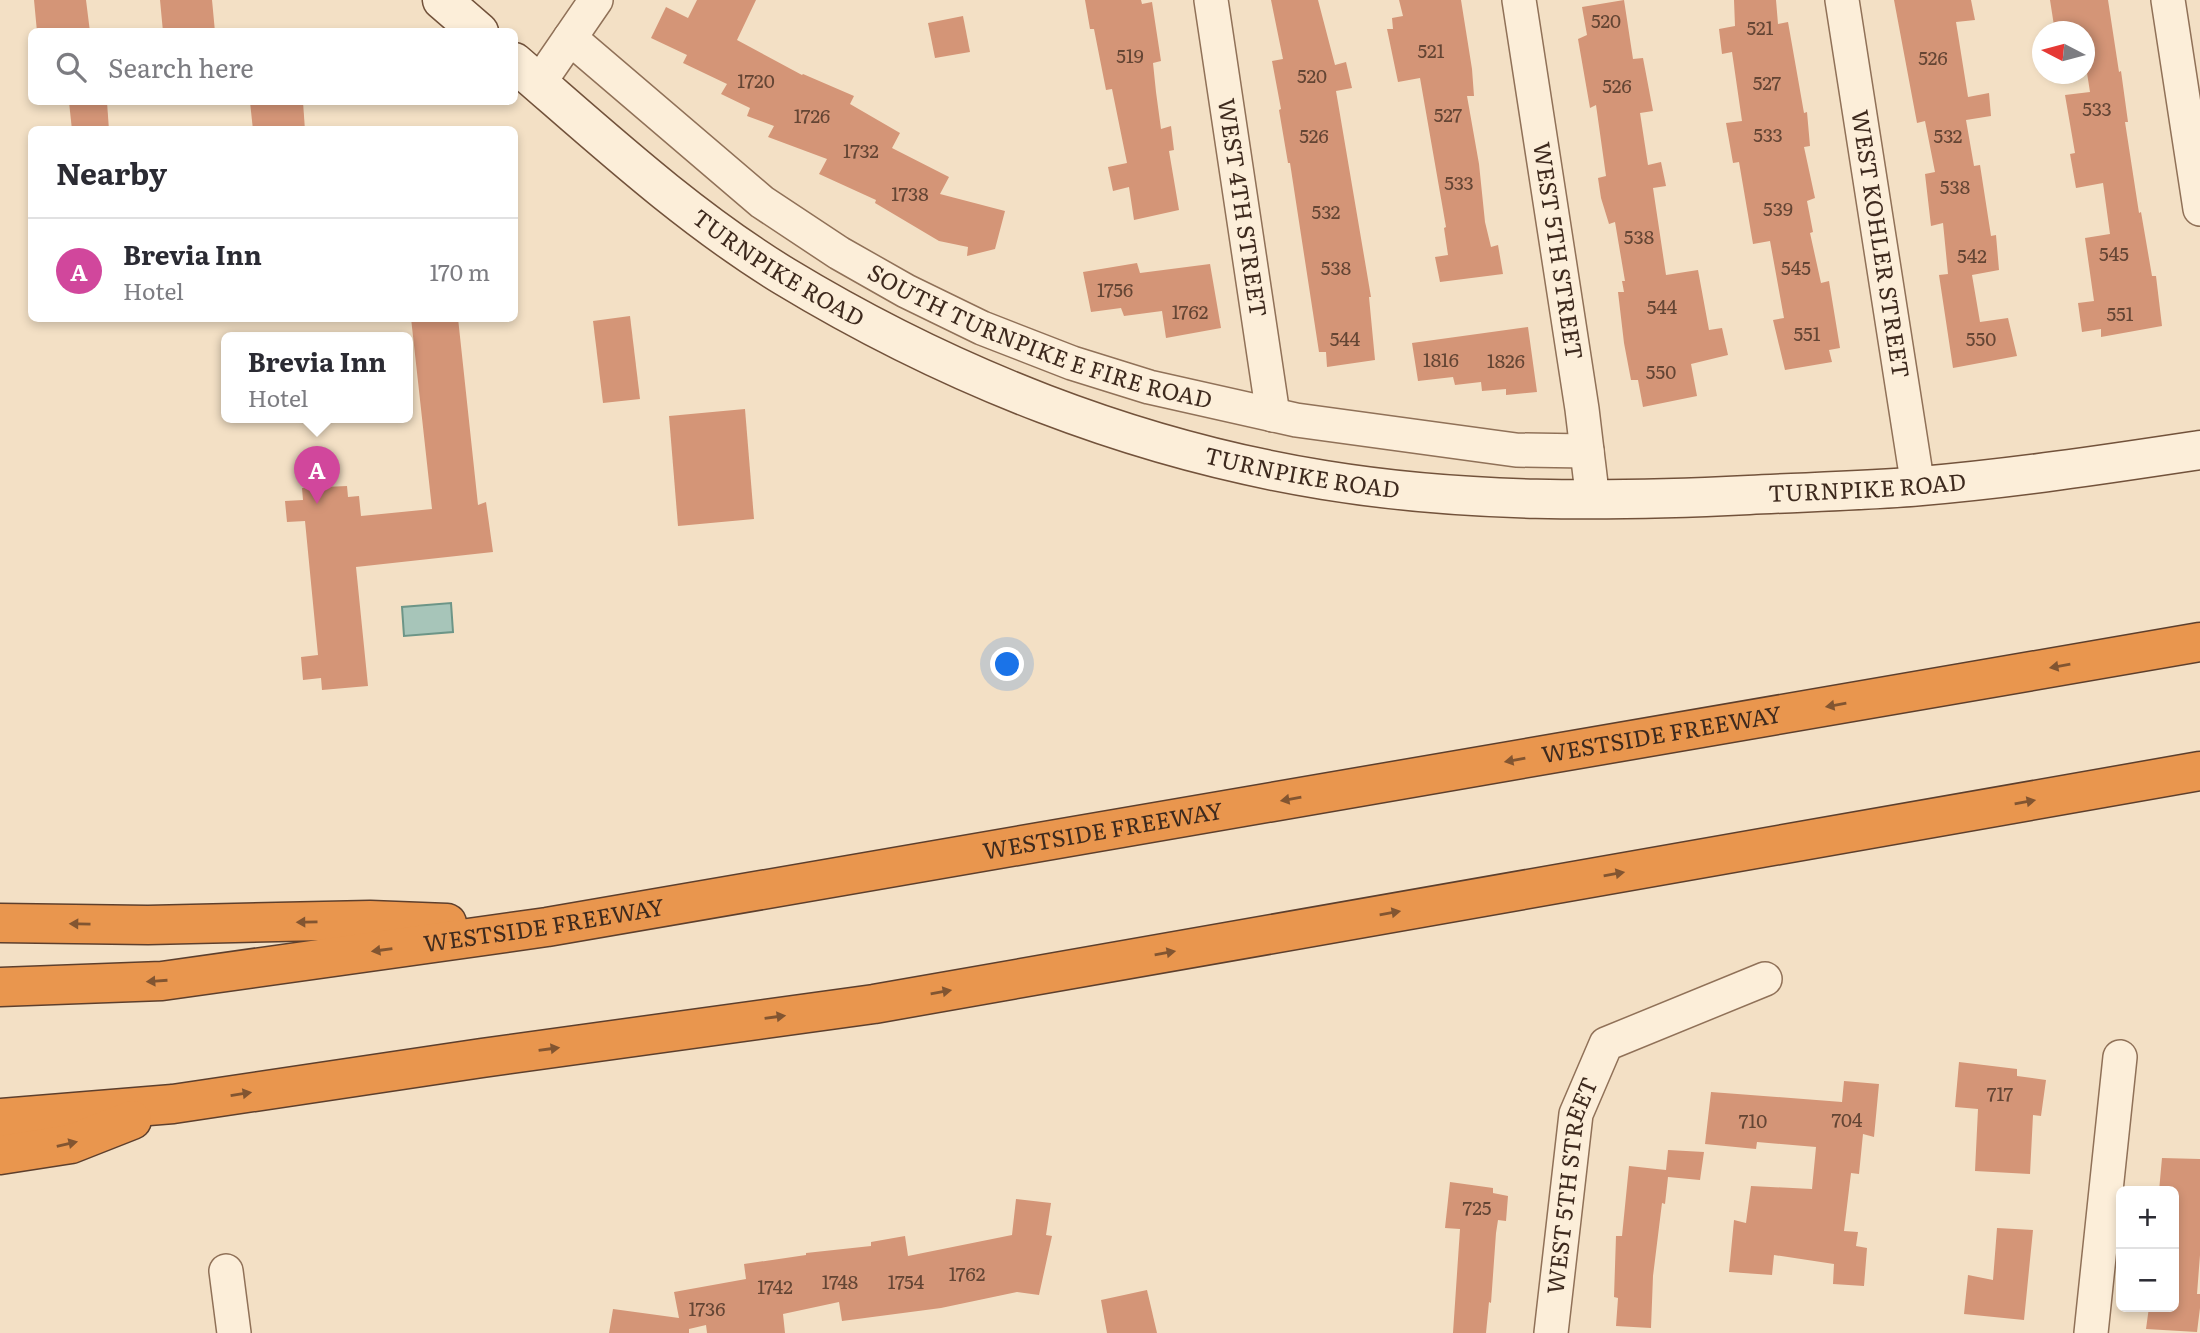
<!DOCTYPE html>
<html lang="en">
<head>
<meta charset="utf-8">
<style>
  body { margin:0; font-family:Literata,serif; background:#f2f2f3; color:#2b2b33 }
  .controls { position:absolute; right:21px; bottom:21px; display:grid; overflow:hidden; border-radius:10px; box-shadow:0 4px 10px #0003 }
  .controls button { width:63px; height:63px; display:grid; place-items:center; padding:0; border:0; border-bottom:2px solid #e1e1e2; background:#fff; color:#2b2b33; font:35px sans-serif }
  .compass { position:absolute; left:2032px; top:21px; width:63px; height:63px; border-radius:50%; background:#fff; box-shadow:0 4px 10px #0003; rotate:276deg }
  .you { position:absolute; left:1008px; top:665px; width:24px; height:24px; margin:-18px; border:5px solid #fff; border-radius:50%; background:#1a73e8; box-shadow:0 0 0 10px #1a73e833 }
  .badge { display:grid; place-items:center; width:46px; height:46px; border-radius:50%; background:#a5222f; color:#fff; font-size:23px; font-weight:700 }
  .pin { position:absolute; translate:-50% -58px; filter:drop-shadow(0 2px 4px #0008) }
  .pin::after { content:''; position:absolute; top:37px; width:24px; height:21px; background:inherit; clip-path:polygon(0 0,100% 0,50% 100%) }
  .popup { position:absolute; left:221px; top:332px; width:192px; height:91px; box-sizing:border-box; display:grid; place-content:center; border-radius:10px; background:#fff; filter:drop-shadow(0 2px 5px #0005); font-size:23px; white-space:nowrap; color:#7c7c81 }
  .popup b { font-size:26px; color:#2b2b33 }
  .popup::after { content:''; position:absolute; left:50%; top:100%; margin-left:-14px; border:14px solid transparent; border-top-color:#fff }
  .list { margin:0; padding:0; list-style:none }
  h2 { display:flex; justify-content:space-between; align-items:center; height:91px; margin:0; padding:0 28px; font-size:30px }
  h2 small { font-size:23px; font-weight:400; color:#7c7c81 }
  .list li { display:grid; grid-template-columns:46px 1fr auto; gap:21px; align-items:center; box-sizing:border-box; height:105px; padding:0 28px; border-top:2px solid #e1e1e2 }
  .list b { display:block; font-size:26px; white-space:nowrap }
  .list p { margin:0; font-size:23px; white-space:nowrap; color:#7c7c81 }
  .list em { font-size:23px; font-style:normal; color:#7c7c81 }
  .icon { flex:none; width:38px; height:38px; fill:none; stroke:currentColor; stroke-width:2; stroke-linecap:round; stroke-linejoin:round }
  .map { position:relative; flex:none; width:2200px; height:1333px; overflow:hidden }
  .search { position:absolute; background:#fff; box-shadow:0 4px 10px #0003; left:28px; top:28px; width:490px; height:77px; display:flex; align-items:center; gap:18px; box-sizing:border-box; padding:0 24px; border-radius:10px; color:#7c7c81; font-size:26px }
  .panel { position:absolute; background:#fff; box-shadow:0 4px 10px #0003; left:28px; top:126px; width:490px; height:196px; border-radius:10px }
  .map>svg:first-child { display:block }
</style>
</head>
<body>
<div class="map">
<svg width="2200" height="1333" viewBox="0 0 2200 1333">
  <rect width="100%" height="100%" fill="#f3e0c5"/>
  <polygon fill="#a7c5b9" stroke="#6c9587" stroke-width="2" points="451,603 453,632 404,636 402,607"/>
  <g fill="#d49577">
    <polygon points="34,0 86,0 90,32 37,32"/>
    <polygon points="160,0 212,0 215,32 163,32"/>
    <polygon points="697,0 756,0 737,40 802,75 803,74 854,96 850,104 900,133 892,148 949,177 940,194 1005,211 995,249 967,256 968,247 939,241 875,203 876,200 819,174 827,159 768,137 774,126 747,116 750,108 721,94 727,84 683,63 687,55 651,38 666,7 688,18"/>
    <polygon points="1085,0 1141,0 1142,4 1152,2 1161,61 1153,63 1156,92 1161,129 1171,126 1174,150 1169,151 1179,210 1134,220 1129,187 1113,191 1108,167 1127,163 1112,89 1106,90 1094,29 1090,29"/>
    <polygon points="1271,0 1318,0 1335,65 1346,62 1352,88 1336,91 1371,297 1369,297 1375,360 1327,367 1326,352 1319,352 1290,163 1288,163 1279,110 1281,109 1272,61 1283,59"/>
    <polygon points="1399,0 1461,0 1472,69 1474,96 1467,96 1479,164 1485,222 1491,247 1498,245 1503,274 1440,282 1435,257 1448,255 1444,228 1446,227 1420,78 1398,82 1387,29 1393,29 1392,18 1403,16"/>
    <polygon points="1624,0 1633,59 1643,58 1653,111 1640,113 1648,165 1661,162 1666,186 1653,188 1666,275 1698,270 1709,330 1722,328 1728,355 1691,364 1697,396 1643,407 1638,380 1631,380 1624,343 1618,292 1624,292 1622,281 1625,281 1615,222 1609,224 1601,198 1598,178 1606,176 1596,105 1590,108 1578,39 1587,35 1582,7"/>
    <polygon points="1734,0 1776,0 1778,24 1788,22 1804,113 1807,112 1810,146 1804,147 1815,198 1807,201 1813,232 1810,233 1821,283 1829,281 1840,348 1829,350 1832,362 1785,370 1773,320 1784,318 1770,241 1753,244 1739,162 1733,163 1726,123 1742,121 1732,52 1722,54 1719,29 1735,26"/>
    <polygon points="1894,0 1971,0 1975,20 1956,22 1968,97 1989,93 1991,116 1966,120 1974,166 1980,165 1991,236 1996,235 1999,270 1972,275 1980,322 2008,318 2017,356 1953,368 1939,275 1948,274 1943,223 1931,226 1925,174 1935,172 1925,121 1917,123"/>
    <polygon points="2050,0 2108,0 2119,72 2121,71 2128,122 2125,122 2139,213 2141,212 2152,276 2156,276 2162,326 2101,337 2101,329 2082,332 2078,303 2094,301 2085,238 2110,234 2103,183 2076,188 2070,154 2075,153 2065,95 2090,92 2084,54 2084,32 2055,32"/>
    <polygon points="963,16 970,52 935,58 928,23"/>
    <polygon points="69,102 107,102 109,130 72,130"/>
    <polygon points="250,102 303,102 305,130 253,130"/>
    <polygon points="1137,263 1140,273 1210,264 1221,328 1166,338 1162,311 1124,316 1121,308 1091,312 1083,272"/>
    <polygon points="630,316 640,399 603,403 593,321"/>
    <polygon points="411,318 458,318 478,505 486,502 493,552 356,567 368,686 322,690 321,678 303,680 301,657 318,655 305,521 287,522 285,501 303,500 302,488 347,486 348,497 359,496 361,516 432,509"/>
    <polygon points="1528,327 1537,392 1506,395 1506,389 1482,391 1481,382 1455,385 1453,377 1418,381 1412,343"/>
    <polygon points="745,409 754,519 678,526 669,416"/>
    <polygon points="1959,1062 2017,1069 2017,1076 2046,1080 2041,1116 2033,1115 2030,1174 1975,1171 1978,1109 1955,1107"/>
    <polygon points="1844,1081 1879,1084 1874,1137 1863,1134 1859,1174 1851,1173 1844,1231 1858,1232 1856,1246 1867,1248 1864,1286 1833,1284 1834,1264 1774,1255 1772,1275 1729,1272 1734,1220 1746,1223 1751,1186 1812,1189 1816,1147 1757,1142 1756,1149 1705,1144 1711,1092 1842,1102"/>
    <polygon points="1668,1150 1704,1152 1700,1180 1668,1177 1665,1204 1662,1203 1653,1276 1651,1328 1616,1326 1618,1298 1614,1297 1616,1236 1622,1236 1629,1166 1666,1170"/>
    <polygon points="2162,1158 2200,1159 2200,1255 2197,1294 2200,1294 2200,1308 2197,1332 2146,1329 2149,1307 2174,1307 2174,1191 2159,1191"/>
    <polygon points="1450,1182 1493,1188 1493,1193 1508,1196 1506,1221 1498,1220 1496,1233 1491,1303 1489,1302 1486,1333 1453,1333 1460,1229 1445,1228"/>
    <polygon points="1016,1199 1051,1203 1046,1235 1052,1236 1039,1295 1017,1292 941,1308 842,1321 839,1302 783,1314 785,1333 707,1333 706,1325 689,1329 689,1333 609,1333 613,1309 679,1318 674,1292 746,1279 744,1264 806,1255 806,1253 871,1246 871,1242 905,1236 908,1256 1012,1235"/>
    <polygon points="1997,1228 2033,1230 2024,1320 1964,1314 1968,1275 1993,1280"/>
    <polygon points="1147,1290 1157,1333 1107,1333 1101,1300"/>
  </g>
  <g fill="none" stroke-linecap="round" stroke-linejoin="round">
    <defs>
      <g id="street">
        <path id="s1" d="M1211 0 1273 415"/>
        <path id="s2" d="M1519 0 1582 409 1593 501"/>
        <path id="s3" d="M1842 0 1918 487"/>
        <polyline points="2168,0 2200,209"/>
        <path id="s4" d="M570 38 762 202 839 253 906 291 982 328 1072 363 1149 387 1296 420 1516 450 1587 451"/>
        <polyline points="539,83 596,0"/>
        <polyline points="226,1271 234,1333"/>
        <path id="s5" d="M1551 1333 1576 1114 1606 1044 1765 979"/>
        <polyline points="2091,1333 2120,1057"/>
      </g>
      <g id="secondary">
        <polyline points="442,0 479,32"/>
        <path id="s6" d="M514 62C601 137 686 216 784 276 949 376 1133 449 1324 480 1465 503 1607 502 1749 495 1806 492 1864 491 1921 486 2015 478 2107 464 2200 450"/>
      </g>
      <g id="highway">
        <polyline points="0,923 148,925 370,920 447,923"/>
        <path id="s7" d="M0 987 162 981 547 927 2200 642"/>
        <polyline points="0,1118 173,1104 482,1058 874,1004 2200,771"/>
        <polyline points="0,1155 71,1144 132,1120"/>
      </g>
    </defs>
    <use href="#street" stroke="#907158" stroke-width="36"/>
    <use href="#secondary" stroke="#72523b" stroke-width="41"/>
    <use href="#highway" stroke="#5d3f2d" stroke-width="41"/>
    <use href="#street" stroke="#fceed9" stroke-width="33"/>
    <use href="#secondary" stroke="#fceed9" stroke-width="38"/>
    <use href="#highway" stroke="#e9964e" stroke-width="38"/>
  </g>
  <defs><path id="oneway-solid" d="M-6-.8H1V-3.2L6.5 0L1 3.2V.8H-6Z" transform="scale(1.75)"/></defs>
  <g fill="#825531">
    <use href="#oneway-solid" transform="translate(2060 666) rotate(170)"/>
    <use href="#oneway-solid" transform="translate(1836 705) rotate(170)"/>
    <use href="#oneway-solid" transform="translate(1515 760) rotate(170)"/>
    <use href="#oneway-solid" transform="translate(1291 799) rotate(170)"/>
    <use href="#oneway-solid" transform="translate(2025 802) rotate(-10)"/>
    <use href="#oneway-solid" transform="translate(1614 874) rotate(-10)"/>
    <use href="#oneway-solid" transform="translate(1390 913) rotate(-10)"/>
    <use href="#oneway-solid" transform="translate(307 922) rotate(179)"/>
    <use href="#oneway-solid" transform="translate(80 924) rotate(-179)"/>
    <use href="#oneway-solid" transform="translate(382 950) rotate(172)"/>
    <use href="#oneway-solid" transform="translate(1165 953) rotate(-10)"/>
    <use href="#oneway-solid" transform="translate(157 981) rotate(176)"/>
    <use href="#oneway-solid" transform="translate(941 992) rotate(-10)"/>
    <use href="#oneway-solid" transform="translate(775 1017) rotate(-8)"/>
    <use href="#oneway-solid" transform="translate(549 1049) rotate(-8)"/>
    <use href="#oneway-solid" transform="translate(241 1094) rotate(-9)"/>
    <use href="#oneway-solid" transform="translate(67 1144) rotate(-13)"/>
  </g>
  <g text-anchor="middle" stroke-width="7" stroke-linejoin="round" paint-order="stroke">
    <g font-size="19" fill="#644534">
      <text x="1606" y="28">520</text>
      <text x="1760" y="35">521</text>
      <text x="1431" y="58">521</text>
      <text x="1130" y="63">519</text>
      <text x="1933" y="65">526</text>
      <text x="1312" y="83">520</text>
      <text x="756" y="88">1720</text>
      <text x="1767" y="90">527</text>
      <text x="1617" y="93">526</text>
      <text x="2097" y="116">533</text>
      <text x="1448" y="122">527</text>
      <text x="812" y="123">1726</text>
      <text x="1768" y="142">533</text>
      <text x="1314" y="143">526</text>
      <text x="1948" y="143">532</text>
      <text x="861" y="158">1732</text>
      <text x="1459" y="190">533</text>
      <text x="1955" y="194">538</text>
      <text x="910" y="201">1738</text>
      <text x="1778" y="216">539</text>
      <text x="1326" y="219">532</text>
      <text x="1639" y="244">538</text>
      <text x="2114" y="261">545</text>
      <text x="1972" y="263">542</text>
      <text x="1336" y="275">538</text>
      <text x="1796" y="275">545</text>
      <text x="1115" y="297">1756</text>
      <text x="1662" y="314">544</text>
      <text x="1190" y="319">1762</text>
      <text x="2120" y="321">551</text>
      <text x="1807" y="341">551</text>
      <text x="1345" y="346">544</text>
      <text x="1981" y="346">550</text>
      <text x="1441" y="367">1816</text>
      <text x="1506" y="368">1826</text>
      <text x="1661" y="379">550</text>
      <text x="2000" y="1101">717</text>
      <text x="1847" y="1127">704</text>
      <text x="1753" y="1128">710</text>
      <text x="1477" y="1215">725</text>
      <text x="967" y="1281">1762</text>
      <text x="840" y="1289">1748</text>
      <text x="906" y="1289">1754</text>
      <text x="775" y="1294">1742</text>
      <text x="707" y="1316">1736</text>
    </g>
    <g font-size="23" fill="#3e2a1e" stroke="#f9ebd5">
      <text dy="8" stroke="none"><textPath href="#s1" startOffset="210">WEST 4TH STREET</textPath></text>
      <text dy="8" stroke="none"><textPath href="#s3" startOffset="247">WEST KOHLER STREET</textPath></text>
      <text dy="8" stroke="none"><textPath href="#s2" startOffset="254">WEST 5TH STREET</textPath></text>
      <text dy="8" stroke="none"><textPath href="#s6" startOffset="336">TURNPIKE ROAD</textPath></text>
      <text dy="8" stroke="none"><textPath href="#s4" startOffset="564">SOUTH TURNPIKE E FIRE ROAD</textPath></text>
      <text dy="8" stroke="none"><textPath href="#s6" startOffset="903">TURNPIKE ROAD</textPath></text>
      <text dy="8" stroke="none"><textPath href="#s6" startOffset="1470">TURNPIKE ROAD</textPath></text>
      <text dy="8" stroke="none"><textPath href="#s7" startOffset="1682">WESTSIDE FREEWAY</textPath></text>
      <text dy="8" stroke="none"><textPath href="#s7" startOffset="1115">WESTSIDE FREEWAY</textPath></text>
      <text dy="8" stroke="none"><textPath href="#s7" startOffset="548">WESTSIDE FREEWAY</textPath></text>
      <text dy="8" stroke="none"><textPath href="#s5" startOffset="149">WEST 5TH STREET</textPath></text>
    </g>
  </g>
</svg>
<div class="controls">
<button>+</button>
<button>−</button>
</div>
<svg class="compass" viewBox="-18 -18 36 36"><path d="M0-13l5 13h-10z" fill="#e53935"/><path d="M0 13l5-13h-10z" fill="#7c7c81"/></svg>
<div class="you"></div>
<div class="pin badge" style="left:317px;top:504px;background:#d1479c">A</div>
<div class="popup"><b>Brevia Inn</b>Hotel</div>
<div class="search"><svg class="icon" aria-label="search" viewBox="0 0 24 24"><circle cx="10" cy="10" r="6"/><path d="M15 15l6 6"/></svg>Search here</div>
<section class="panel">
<h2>Nearby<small></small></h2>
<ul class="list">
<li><span class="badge" style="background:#d1479c">A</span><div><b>Brevia Inn</b><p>Hotel</p></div><em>170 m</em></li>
</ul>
</section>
</div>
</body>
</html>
